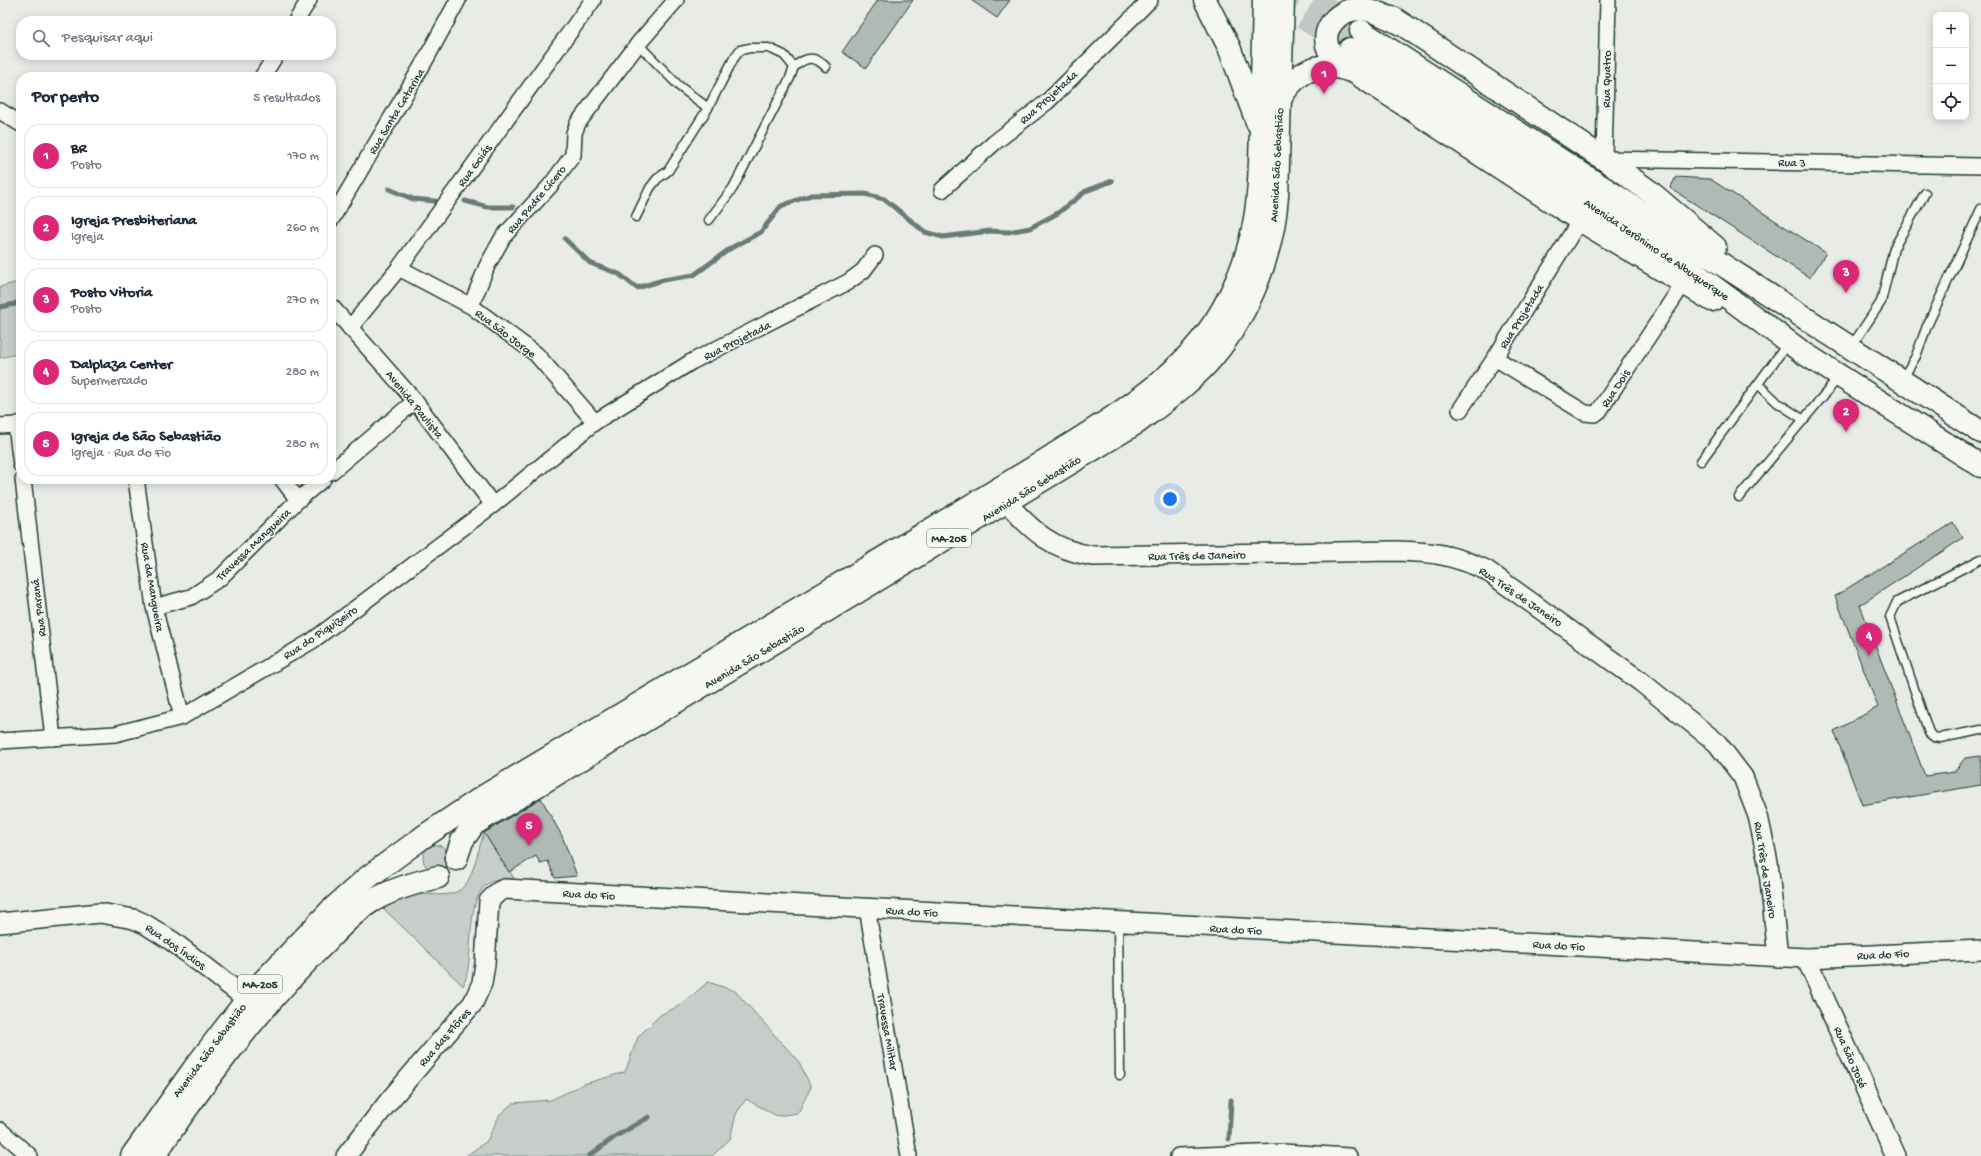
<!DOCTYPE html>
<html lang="pt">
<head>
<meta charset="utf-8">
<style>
  body { margin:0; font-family:"Gochi Hand",sans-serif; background:#f6f6f7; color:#1f2937 }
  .controls { position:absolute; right:12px; top:12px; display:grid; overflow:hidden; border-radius:8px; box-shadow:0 2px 10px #0003 }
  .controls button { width:36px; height:36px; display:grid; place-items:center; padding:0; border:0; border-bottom:1px solid #e0e1e3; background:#fff; color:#1f2937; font:20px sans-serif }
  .you { position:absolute; left:1170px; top:499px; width:14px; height:14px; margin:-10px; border:3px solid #fff; border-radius:50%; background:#1a73e8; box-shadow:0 0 0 6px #1a73e833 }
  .badge { display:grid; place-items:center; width:26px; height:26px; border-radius:50%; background:#db2777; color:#fff; font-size:13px; font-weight:700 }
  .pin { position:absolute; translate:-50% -33px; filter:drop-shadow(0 1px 2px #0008) }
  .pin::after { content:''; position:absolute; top:21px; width:14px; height:12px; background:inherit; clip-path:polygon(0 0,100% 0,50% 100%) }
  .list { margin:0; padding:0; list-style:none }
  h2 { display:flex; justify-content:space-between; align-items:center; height:52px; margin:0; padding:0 16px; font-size:17px }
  h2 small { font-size:13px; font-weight:400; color:#747a83 }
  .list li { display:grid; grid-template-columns:26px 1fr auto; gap:12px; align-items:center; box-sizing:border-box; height:64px; margin:0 8px 8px; padding:0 8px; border:1px solid #e0e1e3; border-radius:16px }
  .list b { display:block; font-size:15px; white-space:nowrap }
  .list p { margin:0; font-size:13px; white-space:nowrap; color:#747a83 }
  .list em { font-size:13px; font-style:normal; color:#747a83 }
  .icon { flex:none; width:22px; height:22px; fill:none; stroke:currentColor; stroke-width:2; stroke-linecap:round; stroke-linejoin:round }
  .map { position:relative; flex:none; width:1981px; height:1156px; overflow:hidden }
  .search { position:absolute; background:#fff; box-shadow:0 2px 10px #0003; left:16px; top:16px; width:320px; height:44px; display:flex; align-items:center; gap:10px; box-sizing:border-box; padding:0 14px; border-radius:16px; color:#747a83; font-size:15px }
  .panel { position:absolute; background:#fff; box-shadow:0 2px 10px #0003; left:16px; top:72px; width:320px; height:412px; border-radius:16px }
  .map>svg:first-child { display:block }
</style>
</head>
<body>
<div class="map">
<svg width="1981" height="1156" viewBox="0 0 1981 1156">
  <rect width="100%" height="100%" fill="#e9ebe7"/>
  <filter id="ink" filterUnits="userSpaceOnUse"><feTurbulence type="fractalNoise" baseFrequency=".025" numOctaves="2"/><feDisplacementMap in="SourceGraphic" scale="8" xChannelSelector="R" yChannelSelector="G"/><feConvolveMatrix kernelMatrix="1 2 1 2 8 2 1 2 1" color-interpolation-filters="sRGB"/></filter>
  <g filter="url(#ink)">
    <g fill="#c7cec9" stroke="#73867e">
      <polygon points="21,281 21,353 0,358 0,287"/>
      <path d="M484 833 514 878C506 879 496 879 489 883 463 897 476 961 463 986L382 907C390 904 399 898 407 896 429 889 457 906 470 877 476 863 479 847 484 833Z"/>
      <circle cx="436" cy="858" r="13"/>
      <polygon points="708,982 735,991 799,1062 811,1087 798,1113 777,1116 746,1099 736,1114 730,1139 712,1156 466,1156 487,1141 500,1114 513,1103 551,1100 584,1084 625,1072 638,1037 660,1015 681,1005"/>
    </g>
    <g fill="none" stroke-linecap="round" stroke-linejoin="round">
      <g stroke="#687c75" stroke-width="5">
        <polyline points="331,149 332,149"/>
        <polyline points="389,189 413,199 435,201"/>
        <polyline points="465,201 488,207 513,207"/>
        <polyline points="565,239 590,263 619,274 637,288 663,280 694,275 731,248 761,232 781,206 811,195 865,194 884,199 925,232 943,237 990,231 1008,232 1030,228 1058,213 1086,191 1112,181"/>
        <polyline points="0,307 15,304 21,299"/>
        <polyline points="1229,1139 1231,1100"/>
        <polyline points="589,1156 616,1136 649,1117"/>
      </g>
    </g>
    <g fill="#b0bab5" stroke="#1f3d34">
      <polygon points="878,0 913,0 866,68 842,52"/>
      <polygon points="971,0 1010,0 997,18"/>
      <polygon points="1676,177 1710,179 1826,253 1810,278 1670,188"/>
      <polygon points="1953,523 1963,538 1860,605 1925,776 1954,772 1965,758 1981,756 1981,785 1862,805 1834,731 1878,707 1835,596"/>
      <polygon points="541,798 562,836 577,876 555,878 548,861 540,863 536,856 509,872 484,833"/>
    </g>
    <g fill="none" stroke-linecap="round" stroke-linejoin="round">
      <g stroke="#c1c8c3" stroke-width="22" stroke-dasharray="22 11" stroke-linecap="butt">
        <polyline points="1275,0 1350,49"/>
        <polyline points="1314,0 1361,31"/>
      </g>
      <defs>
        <g id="service">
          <polyline points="638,44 679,86 708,108"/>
          <path d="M794 67C806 57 814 55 826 67"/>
          <polyline points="636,217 650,188 657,179 668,171 708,108 734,58 740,50 750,48 769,48 784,55 794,67 790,78 733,188 709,220"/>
          <polyline points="1851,347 1881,302 1894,248 1925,193"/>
          <polyline points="1902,380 1916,356 1927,326 1981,209"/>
          <polyline points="1758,384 1778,403 1804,420"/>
          <polyline points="1701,461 1788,343"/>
          <polyline points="1739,497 1839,377"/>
          <polyline points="1981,559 1897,602 1890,617 1929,733 1934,737 1940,738 1981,730"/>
          <polyline points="1118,923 1120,1075"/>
        </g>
        <g id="minor">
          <polyline points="1608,0 1604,159 1981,166"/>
          <polyline points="296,21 309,0"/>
          <polyline points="262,77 276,55"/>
          <polyline points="0,111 21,124"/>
          <polyline points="942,190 994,143 1047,102 1150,0"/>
          <polyline points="331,220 426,59 458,0"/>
          <polyline points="399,268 471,306 536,354 595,422"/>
          <polyline points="331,306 415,401 493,505"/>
          <polyline points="471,306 487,266 503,237 550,186 573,155 574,133 578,123 638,44 676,0"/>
          <polyline points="350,328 399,268 593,0"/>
          <polyline points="1495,358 1585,413 1595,414 1599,411 1683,284"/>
          <polyline points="1460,410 1495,358 1580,220"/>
          <polyline points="16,425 21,465"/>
          <polyline points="0,426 16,425 21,423"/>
          <polyline points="331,472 415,401"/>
          <polyline points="23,479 53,738"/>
          <polyline points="136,479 154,607 182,717"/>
          <polyline points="282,479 298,500"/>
          <polyline points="154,607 191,597 220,578 298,500 323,479"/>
          <polyline points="0,741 115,734 182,717 312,641 493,505 595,422 691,362 848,282 863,271 875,255"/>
          <polyline points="867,908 909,1156"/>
          <polyline points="0,1130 30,1156"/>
          <polyline points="1178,1156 1283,1152 1349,1156"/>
        </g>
        <g id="tertiary">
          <path d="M1007 503C1033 532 1053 550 1093 556L1395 551C1433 552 1451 554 1486 570L1640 681 1717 743 1743 777 1758 816 1768 862 1778 957"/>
          <polyline points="0,923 100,913 134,919 145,924 172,941 247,999"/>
          <polyline points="1806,958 1896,1156"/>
          <polyline points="346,1156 389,1101 473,1003 482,983 485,964 489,901 498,892 504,889 1806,958 1981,950"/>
        </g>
        <g id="primary">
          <polyline points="1205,0 1229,47 1257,122"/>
          <polyline points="1393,18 1604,159 1649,191 1715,247"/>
          <path d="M1405 26C1392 20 1376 10 1362 9 1340 7 1317 30 1330 52 1335 60 1348 67 1356 73L1580 220 1712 300"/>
          <polyline points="1361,31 1981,432"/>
          <polyline points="1350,49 1684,265 1802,352 1981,466"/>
          <path d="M1280 99C1296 71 1320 59 1351 71"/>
          <path d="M423 837 486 795C613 720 739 644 865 569 928 531 990 495 1052 456 1120 413 1192 372 1229 297 1260 236 1260 187 1261 121 1262 81 1263 40 1264 0"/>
          <path d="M456 859 462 841 474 824 1138 422C1164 402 1192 382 1213 357 1250 312 1273 254 1277 196 1278 174 1278 152 1279 130 1280 87 1282 43 1283 0"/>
          <polyline points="132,1156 193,1070 252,993 330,911 367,878 419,840"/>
          <path d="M154 1156C202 1084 255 1014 316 952 334 934 351 914 372 901 393 889 415 883 438 877"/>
        </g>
      </defs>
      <use href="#service" stroke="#1f3d34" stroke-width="11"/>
      <use href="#minor" stroke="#1f3d34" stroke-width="18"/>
      <use href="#tertiary" stroke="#1f3d34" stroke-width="22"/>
      <use href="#primary" stroke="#1f3d34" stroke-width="25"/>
      <use href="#service" stroke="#f6f6f2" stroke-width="8"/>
      <use href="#minor" stroke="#f6f6f2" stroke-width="15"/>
      <use href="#tertiary" stroke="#f6f6f2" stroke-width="19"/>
      <use href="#primary" stroke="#f6f6f2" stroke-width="22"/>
    </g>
  </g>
  <g text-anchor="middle" stroke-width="3" stroke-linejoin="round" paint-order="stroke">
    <g fill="#f6f6f2" stroke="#60746d" stroke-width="1">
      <rect x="927" y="529" width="44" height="18" rx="3"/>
      <rect x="238" y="975" width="44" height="18" rx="3"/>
    </g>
    <g font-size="11" font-weight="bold" fill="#1f3d34">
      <text x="949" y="542">MA-205</text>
      <text x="260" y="988">MA-205</text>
    </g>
    <g font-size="12" fill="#1f3d34" stroke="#f6f6f2">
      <text transform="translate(1606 79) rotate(-89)" y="4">Rua Quatro</text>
      <text transform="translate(1048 97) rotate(-42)" y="4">Rua Projetada</text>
      <text transform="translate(396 111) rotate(-59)" y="4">Rua Santa Catarina</text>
      <text transform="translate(1792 162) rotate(1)" y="4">Rua 3</text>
      <text transform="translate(474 165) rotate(-54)" y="4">Rua Goiás</text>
      <text transform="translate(1276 165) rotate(-87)" y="4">Avenida São Sebastião</text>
      <text transform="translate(536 199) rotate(-50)" y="4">Rua Padre Cícero</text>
      <text transform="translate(1657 249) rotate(34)" y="4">Avenida Jerônimo de Albuquerque</text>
      <text transform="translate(1521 316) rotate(-58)" y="4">Rua Projetada</text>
      <text transform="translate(506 333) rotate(37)" y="4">Rua São Jorge</text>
      <text transform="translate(737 340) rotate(-27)" y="4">Rua Projetada</text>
      <text transform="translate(1615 388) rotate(-57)" y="4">Rua Dois</text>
      <text transform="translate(415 404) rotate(51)" y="4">Avenida Paulista</text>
      <text transform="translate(1031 488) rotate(-32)" y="4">Avenida São Sebastião</text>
      <text transform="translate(253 544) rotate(-44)" y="4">Travessa Mangueira</text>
      <text transform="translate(1197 555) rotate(-1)" y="4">Rua Três de Janeiro</text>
      <text transform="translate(153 587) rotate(80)" y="4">Rua da Mangueira</text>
      <text transform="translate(1521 596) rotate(34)" y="4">Rua Três de Janeiro</text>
      <text transform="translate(38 608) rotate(-97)" y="4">Rua Paraná</text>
      <text transform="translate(320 632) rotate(-34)" y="4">Rua do Piquizeiro</text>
      <text transform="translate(754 656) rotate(-31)" y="4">Avenida São Sebastião</text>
      <text transform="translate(1766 870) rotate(81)" y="4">Rua Três de Janeiro</text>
      <text transform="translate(589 894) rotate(3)" y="4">Rua do Fio</text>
      <text transform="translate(912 911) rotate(3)" y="4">Rua do Fio</text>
      <text transform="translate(1236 929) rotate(3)" y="4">Rua do Fio</text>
      <text transform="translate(1559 945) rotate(3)" y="4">Rua do Fio</text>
      <text transform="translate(176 946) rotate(35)" y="4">Rua dos Índios</text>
      <text transform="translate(1883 954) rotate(-3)" y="4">Rua do Fio</text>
      <text transform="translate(888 1032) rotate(80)" y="4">Travessa Militar</text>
      <text transform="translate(444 1037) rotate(-49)" y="4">Rua das Flôres</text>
      <text transform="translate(209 1050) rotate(-53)" y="4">Avenida São Sebastião</text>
      <text transform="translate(1851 1057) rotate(66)" y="4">Rua São José</text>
    </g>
  </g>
</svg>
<div class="controls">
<button>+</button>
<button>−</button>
<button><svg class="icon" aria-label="locate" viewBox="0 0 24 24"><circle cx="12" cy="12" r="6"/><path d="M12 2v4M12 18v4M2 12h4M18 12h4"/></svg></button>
</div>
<div class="you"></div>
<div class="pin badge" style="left:1324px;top:94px">1</div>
<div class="pin badge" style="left:1846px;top:432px">2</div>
<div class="pin badge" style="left:1846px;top:293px">3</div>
<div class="pin badge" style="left:1869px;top:656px">4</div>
<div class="pin badge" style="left:529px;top:846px">5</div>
<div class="search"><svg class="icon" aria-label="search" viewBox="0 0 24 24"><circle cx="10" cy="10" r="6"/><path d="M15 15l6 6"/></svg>Pesquisar aqui</div>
<section class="panel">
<h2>Por perto<small>5 resultados</small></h2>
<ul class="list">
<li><span class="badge">1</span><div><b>BR</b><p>Posto</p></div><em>170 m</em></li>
<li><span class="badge">2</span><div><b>Igreja Presbiteriana</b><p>Igreja</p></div><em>260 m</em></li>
<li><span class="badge">3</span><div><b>Posto Vitoria</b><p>Posto</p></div><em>270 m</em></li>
<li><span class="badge">4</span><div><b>Dalplaza Center</b><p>Supermercado</p></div><em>280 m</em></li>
<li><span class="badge">5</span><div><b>Igreja de São Sebastião</b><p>Igreja · Rua do Fio</p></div><em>280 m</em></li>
</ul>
</section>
</div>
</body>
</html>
